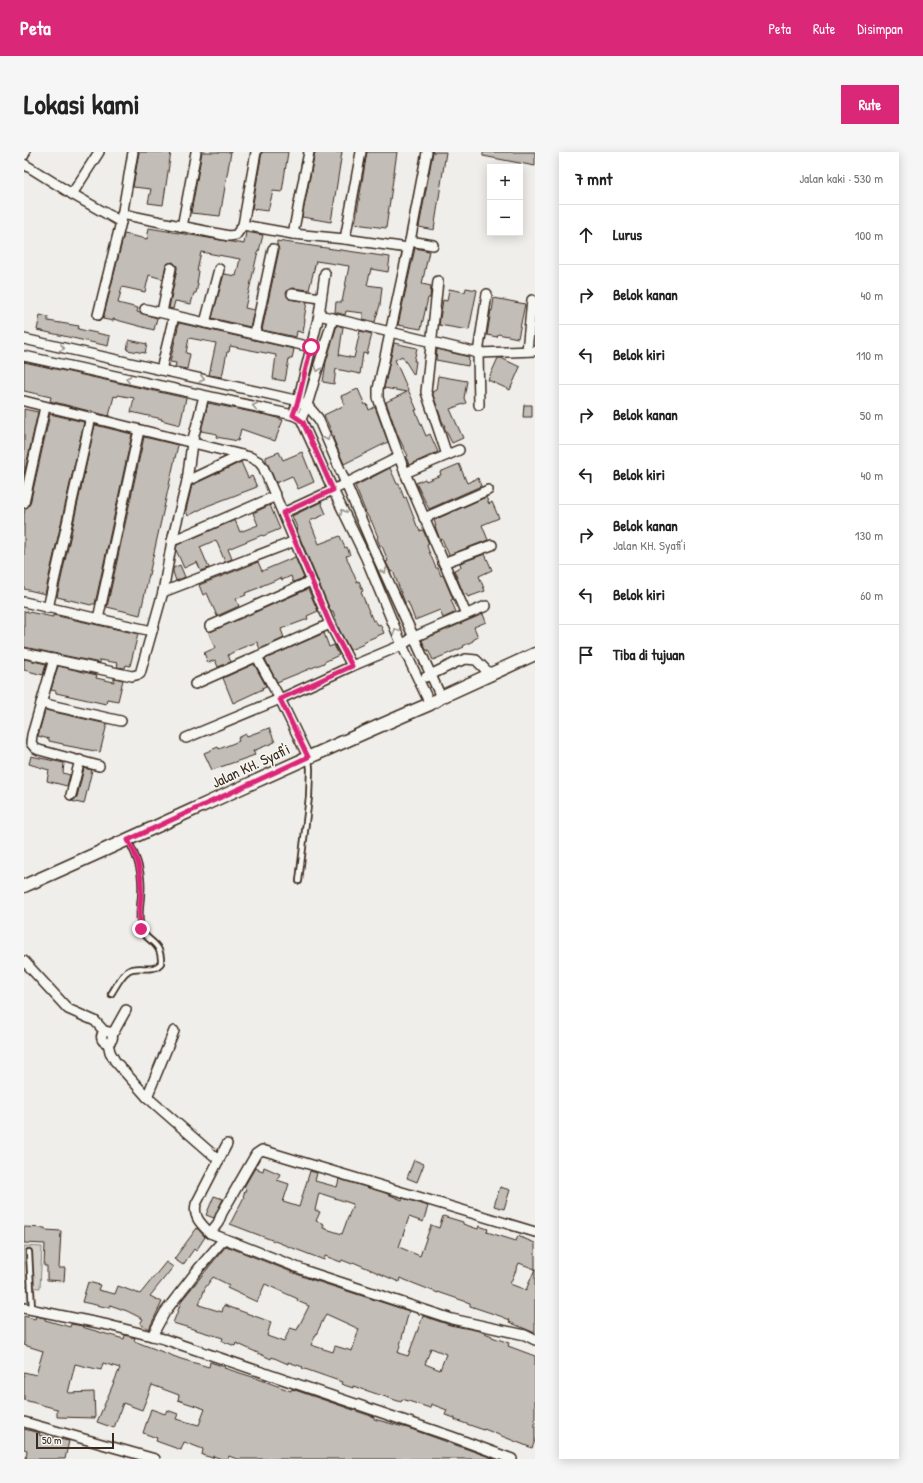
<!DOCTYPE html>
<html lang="id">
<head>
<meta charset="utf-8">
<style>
  body { margin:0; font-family:"Patrick Hand",sans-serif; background:#f6f6f6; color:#222 }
  .controls { position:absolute; right:12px; top:12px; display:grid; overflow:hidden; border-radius:0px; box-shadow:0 2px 10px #0003 }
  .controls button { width:36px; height:36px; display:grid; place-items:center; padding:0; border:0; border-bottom:1px solid #e0e0e0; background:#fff; color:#222; font:20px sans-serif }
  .scale { position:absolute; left:12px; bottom:10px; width:78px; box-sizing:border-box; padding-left:4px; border:2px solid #3b2a1e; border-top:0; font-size:11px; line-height:14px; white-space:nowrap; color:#3b2a1e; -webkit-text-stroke:3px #f6f6f2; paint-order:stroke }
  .stop { position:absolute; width:12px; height:12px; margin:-9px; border:3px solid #db2777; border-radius:50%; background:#fff }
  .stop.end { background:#db2777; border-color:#fff; box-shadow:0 1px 4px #0008 }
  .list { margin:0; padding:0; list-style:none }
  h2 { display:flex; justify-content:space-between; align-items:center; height:52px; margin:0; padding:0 16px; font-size:17px }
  h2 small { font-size:13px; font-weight:400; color:#767676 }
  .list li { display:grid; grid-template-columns:26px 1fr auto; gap:12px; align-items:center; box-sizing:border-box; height:60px; padding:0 16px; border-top:1px solid #e0e0e0 }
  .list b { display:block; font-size:15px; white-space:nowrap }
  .list p { margin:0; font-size:13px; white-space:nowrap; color:#767676 }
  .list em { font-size:13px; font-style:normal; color:#767676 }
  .icon { flex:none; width:22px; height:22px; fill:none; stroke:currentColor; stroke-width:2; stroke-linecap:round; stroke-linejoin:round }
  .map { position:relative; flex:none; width:511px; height:1307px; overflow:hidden; border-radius:0px }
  header { display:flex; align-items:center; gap:24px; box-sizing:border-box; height:56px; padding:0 20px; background:#db2777; color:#fff }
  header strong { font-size:19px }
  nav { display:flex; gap:22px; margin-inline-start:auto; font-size:14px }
  .intro { display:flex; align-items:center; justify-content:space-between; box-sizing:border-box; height:96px; padding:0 24px }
  h1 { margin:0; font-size:28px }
  .button { padding:10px 18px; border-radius:0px; background:#db2777; color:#fff; font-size:14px; font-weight:700 }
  main { display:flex; gap:24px; padding:0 24px }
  aside { flex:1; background:#fff; border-radius:0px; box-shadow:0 2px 10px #0003 }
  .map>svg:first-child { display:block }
</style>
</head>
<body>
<header>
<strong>Peta</strong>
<nav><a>Peta</a><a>Rute</a><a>Disimpan</a></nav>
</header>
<div class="intro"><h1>Lokasi kami</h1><a class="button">Rute</a></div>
<main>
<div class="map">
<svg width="511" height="1307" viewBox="0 0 511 1307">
  <rect width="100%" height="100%" fill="#efeeea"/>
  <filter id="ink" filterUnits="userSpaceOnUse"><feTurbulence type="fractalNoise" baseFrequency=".025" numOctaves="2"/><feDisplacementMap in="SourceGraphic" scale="8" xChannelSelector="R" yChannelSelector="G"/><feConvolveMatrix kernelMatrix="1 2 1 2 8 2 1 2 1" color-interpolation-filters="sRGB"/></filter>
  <g filter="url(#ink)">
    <polygon fill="#d4d1cc" stroke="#887e75" points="0,1094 18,1095 16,1136 0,1135"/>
    <g fill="#c2bdb7" stroke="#3b2a1e" fill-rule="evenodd">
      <polygon points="115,0 147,0 139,53 124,51 127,37 109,35"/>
      <polygon points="178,0 207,0 196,64 167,61"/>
      <polygon points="238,0 264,0 258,40 249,39 244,59 228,57"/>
      <polygon points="291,0 318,0 307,70 278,65"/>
      <polygon points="343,0 373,0 362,76 331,72"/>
      <polygon points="409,0 422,0 410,78 395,75"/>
      <polygon points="459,0 511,0 511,14 459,4"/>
      <polygon points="125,76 220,92 222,80 239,83 235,99 234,99 221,156 230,158 226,175 188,166 200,122 212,124 216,107 177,100 173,119 175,119 173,132 174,132 172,141 170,141 167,152 151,149 149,157 145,156 153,117 153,114 149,110 142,112 139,127 125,123 121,140 98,135 94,151 114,156 113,160 133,166 130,178 89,167 89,169 79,167 100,82 123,87"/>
      <polygon points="253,89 366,105 364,120 347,117 343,133 358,135 356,153 351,170 339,167 339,161 322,159 321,163 311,160 312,150 318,150 325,114 292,109 285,138 268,136 264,138 262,141 265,147 283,150 280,167 281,167 279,181 273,179 272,185 238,178 255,98 253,92"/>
      <polygon points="391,96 405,99 398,132 407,134 406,146 404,146 397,177 374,173"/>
      <polygon points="442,136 453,138 445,178 415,173 419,148 423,149 425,137 441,140"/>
      <polygon points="470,146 501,152 494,186 474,182 473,185 463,183 467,158 468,159"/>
      <polygon points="16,163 24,165 24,169 55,174 54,177 86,184 84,194 13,178"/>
      <polygon points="155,171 270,197 268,207 265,207 261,229 249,227 252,203 206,194 205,200 203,200 198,225 185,223 192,191 165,186 162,201 166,202 163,217 151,215 152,211 146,210"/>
      <polygon points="313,173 319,175 315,203 330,206 336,179 348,182 343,202 339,201 336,222 312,217 310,232 299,230 302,210"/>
      <polygon points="105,188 123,192 121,201 103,198"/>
      <polygon points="370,191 393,196 390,209 392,209 390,223 378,204 371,208 393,258 391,258 402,284 406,282 414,300 385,313 382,305 384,304 374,284 362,250 383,240 360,236"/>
      <polygon points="413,197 445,205 444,214 412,208"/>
      <polygon points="474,206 477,206 496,215 486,238 464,228"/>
      <polygon points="0,210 162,246 156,273 137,268 138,267 107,260 110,246 94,243 93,245 90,244 85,264 26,249 27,245 0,239"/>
      <polygon points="414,224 443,229 440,246 442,251 426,257 439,286 428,291 420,275 421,274 418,269 408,240 412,238"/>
      <polygon points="334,237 341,253 343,252 345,258 351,255 364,290 320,312 309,286 310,285 300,263 321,253 317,244"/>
      <polygon points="184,251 247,264 259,268 251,289 217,277 214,289 192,285 193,282 177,279"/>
      <polygon points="500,253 508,253 508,265 499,265"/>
      <polygon points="0,257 14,260 0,323"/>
      <polygon points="26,262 60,270 21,442 0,437 0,363 1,357 6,352"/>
      <polygon points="71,273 108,282 71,452 68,452 67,453 33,445"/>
      <polygon points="120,285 154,293 116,463 83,455"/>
      <polygon points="255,300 259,308 278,300 290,330 274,337 268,324 252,331 242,308 242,305"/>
      <polygon points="217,310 224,326 228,324 233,335 183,354 164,364 162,358 168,333"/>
      <polygon points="435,312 443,331 454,326 457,334 405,357 392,331 401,327 402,329 417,323 416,320"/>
      <polygon points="366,316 373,332 375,332 380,346 382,345 393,374 396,379 399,378 405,392 403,393 404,397 412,416 414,416 417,424 419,423 429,447 427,448 432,460 419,466 416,458 391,468 384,450 381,451 369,419 367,420 362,410 364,409 358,394 356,394 353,386 354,385 347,368 346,368 342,361 331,334"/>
      <polygon points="462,345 465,352 468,350 475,366 458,373 464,388 425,403 418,387 416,388 411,374 412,374 410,368"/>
      <polygon points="297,350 302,362 286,369 295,392 316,384 321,396 323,395 326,403 322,404 333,430 335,429 339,439 337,440 349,469 351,468 354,473 356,472 360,481 339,490 340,492 326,498 315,477 309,460 307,460 273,379 274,378 268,364"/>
      <polygon points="246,353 256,377 239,384 238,383 204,397 208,407 201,410 192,388 176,395 185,416 177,419 173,410 160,416 152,398 153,393 211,368 216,380 234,373 229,361"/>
      <polygon points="461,402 468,418 455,424 461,439 444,445 442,442 440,443 430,418 437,415 436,411"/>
      <polygon points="271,405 280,426 269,430 267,424 258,428 257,426 237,434 237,435 221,441 222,443 212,447 215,454 193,464 183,441 179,443 175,433 234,410 238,419"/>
      <polygon points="156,413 161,425 152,429 149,420 149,416"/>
      <polygon points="284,437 294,459 283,464 284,467 257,477 260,486 236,497 233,490 215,497 204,503 207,510 194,515 191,508 184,511 180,501 191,496 184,479 188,479"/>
      <polygon points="0,459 29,465 29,463 114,482 106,514 102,513 101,516 93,515 94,511 76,508 76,511 0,495"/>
      <polygon points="459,462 462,470 450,475 454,485 449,488 449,489 439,494 440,495 409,508 404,498 402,498 398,488"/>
      <polygon points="300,481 305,495 310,493 315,503 300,510 300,511 253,530 241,507"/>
      <polygon points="0,507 22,512 19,523 0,518"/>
      <polygon points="230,512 242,534 238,536 239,537 209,551 199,526"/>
      <polygon points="34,514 73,523 72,526 90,530 90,526 99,528 94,549 83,547 82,552 32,541 32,539 27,538"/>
      <polygon points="21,558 83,572 76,600 39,593 39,592 25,589 25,587 14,584"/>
      <polygon points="245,576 251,590 229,599 231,603 188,618 180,601 194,595 195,597 215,589 214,586 222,582 223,584"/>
      <polygon points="7,604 40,611 39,621 46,623 43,634 23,629 25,618 5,612"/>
      <polygon points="60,616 68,618 60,652 47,649 51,647 53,645"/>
      <polygon points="390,1008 400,1012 393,1030 383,1026"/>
      <path d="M240 1015 256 1022 253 1028 265 1032 259 1050 275 1055 286 1019 293 1021 291 1029 313 1035 315 1027 359 1040 378 1048 379 1046 404 1054 399 1070 385 1065 375 1095 396 1104 407 1073 415 1076 419 1064 439 1070V1072L454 1077 455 1074 464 1077 463 1080 492 1089 494 1084 511 1091V1117L495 1111 486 1132 502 1138 511 1117V1181L485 1170 486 1168 476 1164 446 1154V1151L414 1140V1141L376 1126 375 1130 329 1110 328 1112 318 1108 317 1110 301 1104 300 1108 206 1072 220 1045 219 1044 222 1037 220 1035 231 1016 239 1019ZM295 1041 329 1052 318 1082 299 1076 300 1072 292 1069 296 1060 291 1058Z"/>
      <polygon points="476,1035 486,1038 480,1057 470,1054"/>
      <polygon points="190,1044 199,1047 190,1066 182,1063"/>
      <polygon points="0,1075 21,1076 21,1078 37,1079 35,1116 41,1116 40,1129 23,1128 23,1114 20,1114 21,1092 0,1091"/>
      <polygon points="173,1076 181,1085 172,1099 170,1097 159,1113 150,1107"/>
      <path d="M202 1094 283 1126 385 1159 374 1201 384 1204 399 1164 426 1173 456 1179 468 1184V1185L485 1191 484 1194 511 1204V1289L508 1296 460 1277V1278L431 1268V1266L421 1263 423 1258 407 1252 406 1256 378 1247 377 1250 329 1234V1236L317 1232 318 1230 278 1216 279 1215 264 1210V1212L248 1205 247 1207 212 1191 211 1194 198 1189 199 1186 149 1171 158 1148ZM189 1125 205 1133 203 1136 233 1150 241 1132 274 1147 273 1149 285 1154 273 1178 266 1176 260 1190 243 1184 247 1170 200 1153 198 1160 175 1153 181 1136ZM302 1162 335 1177 328 1199 311 1194 309 1200 287 1193ZM407 1196 422 1202 416 1218 401 1212Z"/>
      <polygon points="142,1110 149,1115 126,1144 138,1150 125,1177 116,1172 119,1167 103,1159 86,1153 86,1156 58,1150 64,1130 76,1133 74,1138 91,1142 94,1134 116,1142"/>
      <polygon points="0,1164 11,1167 12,1164 21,1166 21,1168 46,1175 47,1172 59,1174 58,1175 100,1187 101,1183 111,1186 110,1189 157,1207 185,1215 186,1210 201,1215 200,1216 232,1226 267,1239 268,1237 350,1265 350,1267 387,1277 471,1307 213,1307 205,1304 203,1307 198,1307 189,1304 189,1306 178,1303 179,1297 160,1290 157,1298 132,1289 133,1286 119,1281 127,1257 141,1262 143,1258 154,1262 152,1267 175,1273 181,1257 154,1248 155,1243 128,1233 118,1258 99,1251 90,1276 73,1270 96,1216 79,1211 77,1218 51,1212 44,1241 70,1240 71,1266 33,1265 33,1257 0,1248 0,1220 12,1223 19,1199 0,1193"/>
      <polygon points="0,1277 16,1281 15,1283 45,1289 41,1307 2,1307 3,1298 0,1297"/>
    </g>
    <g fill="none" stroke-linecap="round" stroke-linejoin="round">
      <defs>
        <g id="lane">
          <polyline points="275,729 285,645 286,617 285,607"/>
          <path d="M87 842C92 835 97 823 104 819 114 812 129 822 137 811 138 789 122 790 117 777 114 766 116 756 117 744 119 722 114 707 104 688"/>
          <polyline points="5,1100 8,1157"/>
        </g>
        <g id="street">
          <polyline points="403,0 386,89 354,237 354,246 381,321 442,462"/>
          <polyline points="0,3 1,0"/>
          <polyline points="0,12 48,42 97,70"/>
          <polyline points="48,42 75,0"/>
          <polyline points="98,62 205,84 212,83 219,73 232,0"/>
          <polyline points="219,73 269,82 321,87 384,96"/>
          <polyline points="158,75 172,0"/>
          <polyline points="269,82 285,0"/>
          <polyline points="321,87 337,0"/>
          <polyline points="386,89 409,93"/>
          <polyline points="414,129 402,240 423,303"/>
          <polyline points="268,142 297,146"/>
          <polyline points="121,157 287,195"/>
          <polyline points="138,160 147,116"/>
          <polyline points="74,163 97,70 109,0"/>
          <polyline points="295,163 454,201 511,199"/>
          <polyline points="181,171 195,117"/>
          <polyline points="231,181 249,97"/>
          <polyline points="0,187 271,248 283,253 294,266 352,402 417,545"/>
          <polyline points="503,199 508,148"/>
          <polyline points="0,204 269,263 277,267 309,338 342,406 378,493 406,552"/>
          <polyline points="137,218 150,164"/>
          <polyline points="0,249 226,305 235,310 239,315 306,472 328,514"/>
          <polyline points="455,253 454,201 463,142"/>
          <polyline points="269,263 274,249 295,163 301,121"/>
          <polyline points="277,267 283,253 309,166"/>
          <polyline points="381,321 435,298"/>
          <polyline points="163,329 218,303"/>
          <polyline points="0,351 21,255"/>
          <polyline points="259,361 309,338 375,305"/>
          <polyline points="400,366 464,338"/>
          <polyline points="148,389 252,344"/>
          <polyline points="419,411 468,393"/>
          <polyline points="139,440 271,389"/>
          <polyline points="0,450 128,479"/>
          <polyline points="24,456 67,265"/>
          <polyline points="74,467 115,278"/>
          <polyline points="186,474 287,429"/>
          <polyline points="0,501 108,524 116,522 139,440 148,389 163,329 168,291 180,244"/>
          <polyline points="233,505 256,547 284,605"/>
          <polyline points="30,507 8,583 7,591 11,596 15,598 75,614"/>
          <polyline points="402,525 433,510 442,507 452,508 466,522"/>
          <polyline points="171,532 306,472"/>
          <polyline points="17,551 97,569"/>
          <polyline points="162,586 256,547 328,514 378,493 390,485 462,454"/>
          <polyline points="47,643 56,608"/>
          <polyline points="0,809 44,857 71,869 81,880"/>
          <circle cx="83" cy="885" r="5.5"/>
          <polyline points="88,883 102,858"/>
          <polyline points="84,891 86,900 91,909 123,945 195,1008"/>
          <polyline points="123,945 150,879"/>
          <path d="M203 992 172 1052C169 1065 177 1072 186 1081L285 1120 428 1167 501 1183 511 1188"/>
          <polyline points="186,1081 194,1071 198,1061 232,1002 238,998 511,1080"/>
          <polyline points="0,1156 84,1173 140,1187 426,1284 488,1307"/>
          <polyline points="128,1184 141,1160 175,1116 200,1087"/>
          <polyline points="0,1270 131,1307"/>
        </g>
        <path id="secondary" d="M0 734C136 674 270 610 406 552L417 545 511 502"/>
      </defs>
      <use href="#lane" stroke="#3b2a1e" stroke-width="8"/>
      <use href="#street" stroke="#3b2a1e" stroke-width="12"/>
      <use href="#secondary" stroke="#3b2a1e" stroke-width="15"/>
      <use href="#lane" stroke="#f6f6f2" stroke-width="4.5"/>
      <use href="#street" stroke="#f6f6f2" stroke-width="9"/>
      <use href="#secondary" stroke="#f6f6f2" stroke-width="12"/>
    </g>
    <defs><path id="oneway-chevron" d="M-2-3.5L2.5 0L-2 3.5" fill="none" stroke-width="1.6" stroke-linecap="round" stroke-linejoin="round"/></defs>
    <g stroke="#989088">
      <use href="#oneway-chevron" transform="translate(38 196) rotate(13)"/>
      <use href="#oneway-chevron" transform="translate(294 217) rotate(106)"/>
      <use href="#oneway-chevron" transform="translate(104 227) rotate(-167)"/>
      <use href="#oneway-chevron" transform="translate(178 227) rotate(13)"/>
      <use href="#oneway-chevron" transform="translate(231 254) rotate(-168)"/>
      <use href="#oneway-chevron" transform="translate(303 286) rotate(67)"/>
      <use href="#oneway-chevron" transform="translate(319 360) rotate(-116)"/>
      <use href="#oneway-chevron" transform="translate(360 419) rotate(65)"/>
      <use href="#oneway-chevron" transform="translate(372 479) rotate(-113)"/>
    </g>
  </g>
  <g fill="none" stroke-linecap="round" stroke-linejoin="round" filter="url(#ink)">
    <path stroke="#db2777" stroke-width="5" d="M117 777C114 765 116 755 117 742 118 721 114 706 104 688L284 605 256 547 328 514 306 472 259 361 309 338 279 270 269 263 274 249 287 195"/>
  </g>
  <g text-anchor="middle" stroke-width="3" stroke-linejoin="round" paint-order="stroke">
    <g font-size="15" fill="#3b2a1e" stroke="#f6f6f2">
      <text transform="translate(227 614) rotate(-25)" y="5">Jalan KH. Syafi'i</text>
    </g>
  </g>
</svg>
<div class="controls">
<button>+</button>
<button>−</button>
</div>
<div class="scale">50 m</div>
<div class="stop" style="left:287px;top:195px"></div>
<div class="stop end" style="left:117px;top:777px"></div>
</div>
<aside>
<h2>7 mnt<small>Jalan kaki · 530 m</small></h2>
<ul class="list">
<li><svg class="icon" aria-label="ahead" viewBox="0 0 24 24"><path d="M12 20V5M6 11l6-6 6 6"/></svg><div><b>Lurus</b></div><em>100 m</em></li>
<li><svg class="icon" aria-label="right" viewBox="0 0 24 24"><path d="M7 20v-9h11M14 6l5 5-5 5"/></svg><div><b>Belok kanan</b></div><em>40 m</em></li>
<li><svg class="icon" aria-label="left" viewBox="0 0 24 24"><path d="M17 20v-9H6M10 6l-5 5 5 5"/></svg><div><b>Belok kiri</b></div><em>110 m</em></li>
<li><svg class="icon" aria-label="right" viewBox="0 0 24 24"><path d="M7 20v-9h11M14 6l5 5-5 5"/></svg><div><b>Belok kanan</b></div><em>50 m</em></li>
<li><svg class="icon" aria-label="left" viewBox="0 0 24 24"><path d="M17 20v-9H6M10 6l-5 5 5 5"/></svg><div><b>Belok kiri</b></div><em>40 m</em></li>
<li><svg class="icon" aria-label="right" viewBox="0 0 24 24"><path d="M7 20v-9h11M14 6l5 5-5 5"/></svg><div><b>Belok kanan</b><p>Jalan KH. Syafi'i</p></div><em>130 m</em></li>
<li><svg class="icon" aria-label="left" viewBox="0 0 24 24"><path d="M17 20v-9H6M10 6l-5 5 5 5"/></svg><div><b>Belok kiri</b></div><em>60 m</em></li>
<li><svg class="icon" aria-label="arrive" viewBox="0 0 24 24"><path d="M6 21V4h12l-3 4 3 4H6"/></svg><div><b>Tiba di tujuan</b></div></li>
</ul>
</aside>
</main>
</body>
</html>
